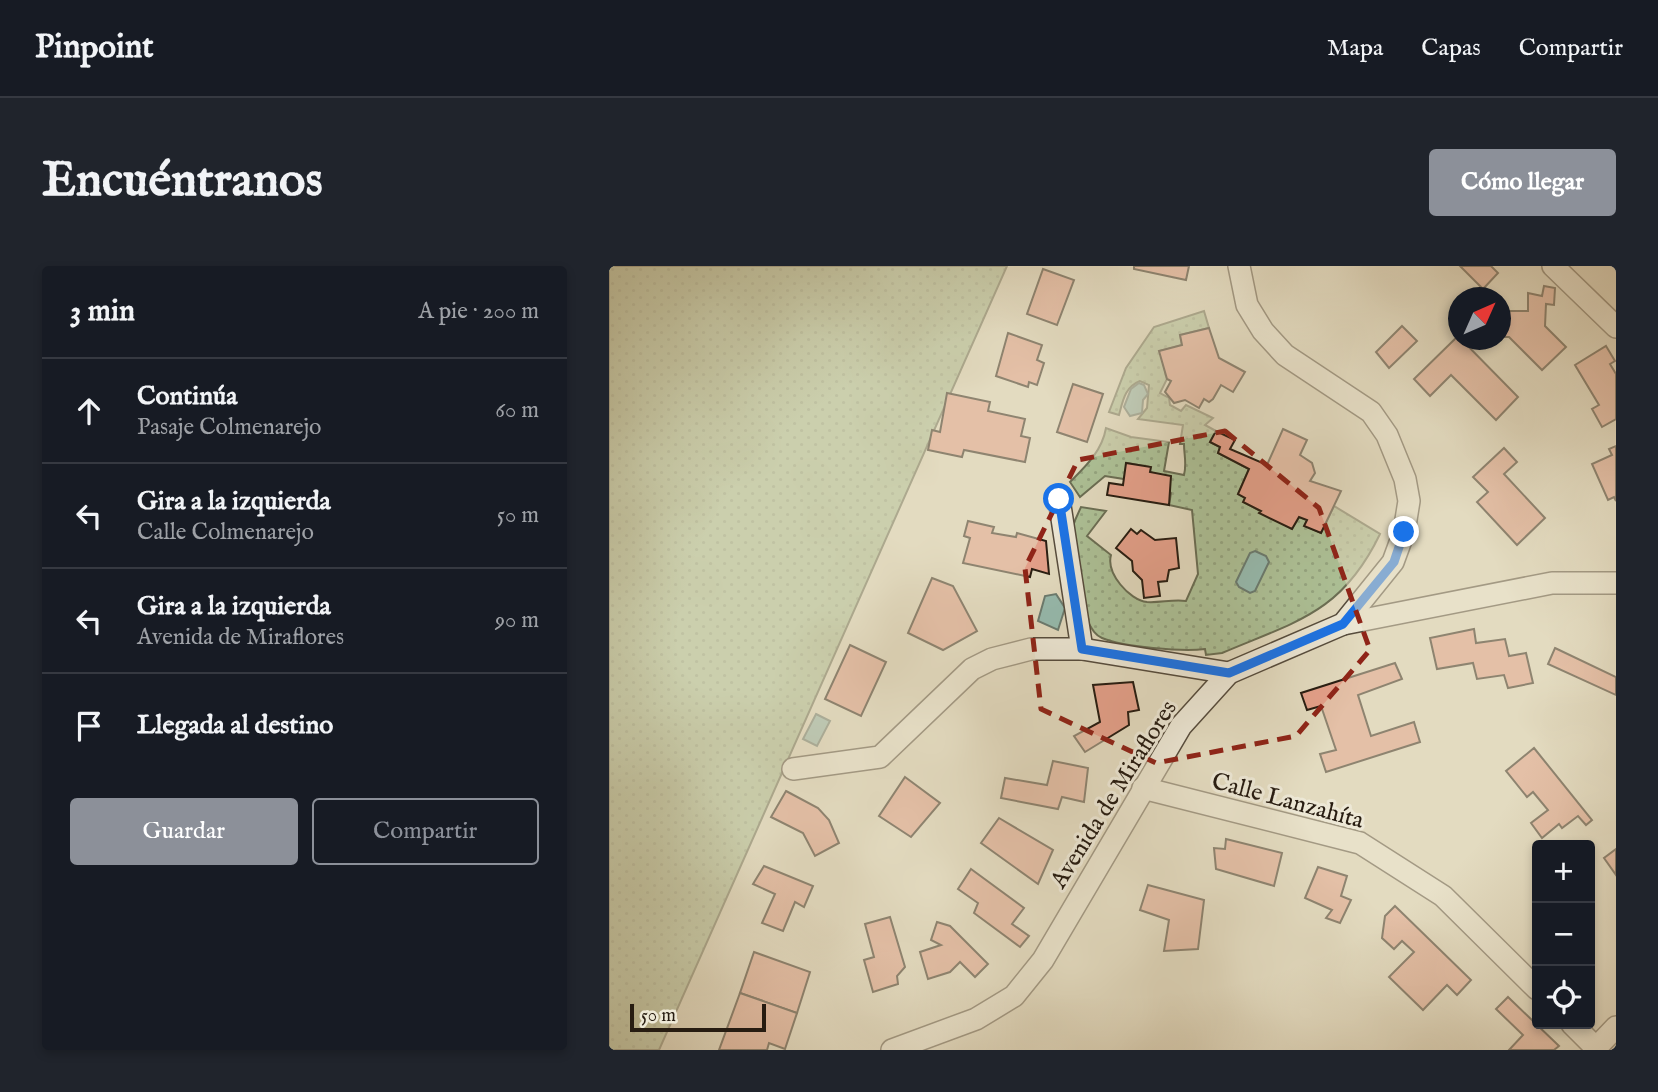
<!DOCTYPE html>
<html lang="es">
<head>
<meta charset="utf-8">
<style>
  body { margin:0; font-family:"IM FELL English",serif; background:#20242c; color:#f1f3f6 }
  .controls { position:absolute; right:21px; bottom:21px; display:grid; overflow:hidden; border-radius:7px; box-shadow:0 4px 10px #0003 }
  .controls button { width:63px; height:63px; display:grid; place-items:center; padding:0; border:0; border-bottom:2px solid #363941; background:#171b24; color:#f1f3f6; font:35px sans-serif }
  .compass { position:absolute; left:839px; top:21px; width:63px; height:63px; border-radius:50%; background:#171b24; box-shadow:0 4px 10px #0003; rotate:45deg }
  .scale { position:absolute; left:21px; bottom:18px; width:136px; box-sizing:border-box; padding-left:7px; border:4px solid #271c11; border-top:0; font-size:19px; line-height:24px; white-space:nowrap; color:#271c11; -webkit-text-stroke:5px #ede8d6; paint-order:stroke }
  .stop { position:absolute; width:21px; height:21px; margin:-16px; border:5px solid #1a73e8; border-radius:50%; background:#fff }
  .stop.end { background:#1a73e8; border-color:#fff; box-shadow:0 2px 7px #0008 }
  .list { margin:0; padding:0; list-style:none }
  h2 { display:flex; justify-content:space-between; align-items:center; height:91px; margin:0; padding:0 28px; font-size:30px }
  h2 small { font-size:23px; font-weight:400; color:#9ea1a6 }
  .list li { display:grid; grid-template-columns:46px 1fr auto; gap:21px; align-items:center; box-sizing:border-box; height:105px; padding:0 28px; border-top:2px solid #363941 }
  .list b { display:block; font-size:26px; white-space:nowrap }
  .list p { margin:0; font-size:23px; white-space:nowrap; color:#9ea1a6 }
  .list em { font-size:23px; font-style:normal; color:#9ea1a6 }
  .actions { display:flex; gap:14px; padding:21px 28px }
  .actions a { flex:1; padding:16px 0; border:2px solid #8c9099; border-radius:7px; text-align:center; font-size:24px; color:#8c9099 }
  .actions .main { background:#8c9099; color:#fff }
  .icon { flex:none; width:38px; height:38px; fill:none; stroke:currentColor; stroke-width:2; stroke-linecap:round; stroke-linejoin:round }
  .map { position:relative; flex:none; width:1007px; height:784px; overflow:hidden; border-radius:7px }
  header { display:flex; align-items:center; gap:42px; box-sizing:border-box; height:98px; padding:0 35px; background:#171b24; border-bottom:2px solid #363941 }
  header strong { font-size:33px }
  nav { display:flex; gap:38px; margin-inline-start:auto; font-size:24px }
  .intro { display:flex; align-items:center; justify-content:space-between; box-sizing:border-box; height:168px; padding:0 42px }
  h1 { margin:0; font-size:49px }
  .button { padding:18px 32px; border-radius:7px; background:#8c9099; color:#fff; font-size:24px; font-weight:700 }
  main { display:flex; gap:42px; padding:0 42px }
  aside { flex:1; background:#171b24; border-radius:7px; box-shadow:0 4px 10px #0003 }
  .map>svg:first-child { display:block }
</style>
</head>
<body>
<header>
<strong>Pinpoint</strong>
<nav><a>Mapa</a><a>Capas</a><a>Compartir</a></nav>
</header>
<div class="intro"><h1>Encuéntranos</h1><a class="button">Cómo llegar</a></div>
<main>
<aside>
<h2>3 min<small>A pie · 200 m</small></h2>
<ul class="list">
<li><svg class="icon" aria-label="ahead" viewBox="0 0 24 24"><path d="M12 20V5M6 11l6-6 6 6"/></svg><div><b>Continúa</b><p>Pasaje Colmenarejo</p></div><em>60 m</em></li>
<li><svg class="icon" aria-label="left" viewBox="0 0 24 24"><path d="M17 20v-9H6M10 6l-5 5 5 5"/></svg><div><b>Gira a la izquierda</b><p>Calle Colmenarejo</p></div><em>50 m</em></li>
<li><svg class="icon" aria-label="left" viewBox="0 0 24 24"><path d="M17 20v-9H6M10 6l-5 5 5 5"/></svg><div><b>Gira a la izquierda</b><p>Avenida de Miraflores</p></div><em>90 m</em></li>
<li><svg class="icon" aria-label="arrive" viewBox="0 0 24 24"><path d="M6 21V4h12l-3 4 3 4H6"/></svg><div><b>Llegada al destino</b></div></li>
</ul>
<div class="actions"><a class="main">Guardar</a><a>Compartir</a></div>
</aside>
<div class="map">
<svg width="1007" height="784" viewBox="0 0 1007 784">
  <defs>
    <pattern id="grass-dots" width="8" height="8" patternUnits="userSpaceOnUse" patternTransform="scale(1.75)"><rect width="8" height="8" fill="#adc197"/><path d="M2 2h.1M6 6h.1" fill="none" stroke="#95a581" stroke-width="1.8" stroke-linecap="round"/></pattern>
  </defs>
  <rect width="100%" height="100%" fill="#e3dbc0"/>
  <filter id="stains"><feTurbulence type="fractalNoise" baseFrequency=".00286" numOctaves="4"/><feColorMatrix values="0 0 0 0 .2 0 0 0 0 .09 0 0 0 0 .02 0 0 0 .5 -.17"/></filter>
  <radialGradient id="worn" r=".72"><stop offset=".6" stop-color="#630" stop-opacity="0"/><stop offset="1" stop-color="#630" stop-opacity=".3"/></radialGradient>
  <g fill="url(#grass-dots)" stroke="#6a6e54" stroke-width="2">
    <polygon points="0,0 398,0 50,784 0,784"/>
    <path d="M595 45 600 62 571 69 573 79 551 85 558 113 551 127 560 132 561 139 572 145 577 139 604 152 596 159 607 165 601 176 611 181 609 187 640 203 629 228 636 232 635 236 683 263 690 251 698 254 696 260 712 267 725 240 771 268C733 347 688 355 613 387L597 389 596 383C574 386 514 381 493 372 486 369 483 363 479 356L463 261 472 241 497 245 478 270 502 289C497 307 520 334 538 336 551 337 564 333 577 335L589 308 583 244 560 239 562 227 541 206V201L518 197 515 213 496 210 471 231 461 216C477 200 493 185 497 162L522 171 560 176 555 205 575 209C578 198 575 189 575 178H571L574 159 529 153 538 142 540 119 531 115C516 121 514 134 510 149L500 146 517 102 545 61Z"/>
  </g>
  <g fill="#96bbaf" stroke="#6a7b70" stroke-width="2">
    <polygon points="530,117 535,119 539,128 534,134 533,147 521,150 515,141 522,123"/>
    <polygon points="646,285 657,290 660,296 646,325 641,327 630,321 627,316 641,287"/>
    <polygon points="447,328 456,342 449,364 429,355 436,330"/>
    <polygon points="207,448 221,455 208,480 194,473"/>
  </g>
  <g fill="#e4a08a" stroke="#271c11" stroke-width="2">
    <polygon points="525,0 580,0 577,14 525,3"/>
    <polygon points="851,0 882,0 889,7 874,23"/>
    <polygon points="434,3 465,14 448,59 418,48"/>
    <polygon points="935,20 946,22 945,39 937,38 936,60 957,81 933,104 900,71 892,71 892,45 919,45 919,27 933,30"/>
    <polygon points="793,60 808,75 780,102 767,86"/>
    <polygon points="600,62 610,92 636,106 624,126 612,119 604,133 600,136 595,133 590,142 576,134 565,137 556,126 562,115 558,113 550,85 573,79 571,69"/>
    <polygon points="399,67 433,79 428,94 435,97 428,119 420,116 419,121 387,110"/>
    <polygon points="849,70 909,131 887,154 842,109 821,130 805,113"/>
    <polygon points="997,80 1006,95 1001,98 1007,108 1007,153 993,161 983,143 990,139 966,99"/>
    <polygon points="464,118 494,128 478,176 448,166"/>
    <polygon points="338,127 381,136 379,145 416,153 412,170 421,172 416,196 355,184 353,191 319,184 323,164 331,166"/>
    <polygon points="674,163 698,174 691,189 703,197 706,207 701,215 732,225 712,267 695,260 698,254 690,251 683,263 650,247 652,245 634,236 636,232 629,228 640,203 609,187 611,181 601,176 607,165 626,174 621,183 658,199"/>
    <polygon points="1007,180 1007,235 1005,231 999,234 983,198 1003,189 1000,183"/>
    <polygon points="895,182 908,196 895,208 936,252 908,279 868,236 879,226 864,211"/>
    <polygon points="517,197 542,201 541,206 562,210 560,239 498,229 500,217 514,219"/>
    <polygon points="359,255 385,261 383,267 407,271 408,267 437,275 440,308 423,303 421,311 354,297 361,272 355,270"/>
    <polygon points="522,263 528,268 532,264 546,274 567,272 570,302 560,304 558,315 549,316 551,330 535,332 533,314 524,305 523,295 507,282"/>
    <polygon points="323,312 344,320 368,365 334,384 299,367"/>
    <polygon points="865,363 867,377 896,373 900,390 917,387 924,417 899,422 895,409 868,413 864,397 828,403 821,372"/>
    <polygon points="241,379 277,396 252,450 216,433"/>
    <polygon points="946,382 1007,411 1007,429 939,398"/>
    <polygon points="786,397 793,413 749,429 762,470 805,456 811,476 717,506 711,488 727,484 712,440 698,444 692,427"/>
    <polygon points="524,416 530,444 519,446 520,459 476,486 465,470 491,456 484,419"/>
    <polygon points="925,482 983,554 977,559 969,550 953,562 950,558 933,572 922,557 939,544 924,526 918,531 897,505"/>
    <polygon points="444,495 479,502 475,536 453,531 449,543 392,532 396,512 438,519"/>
    <polygon points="296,511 331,537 302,571 270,550"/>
    <polygon points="177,525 209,542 220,554 230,577 206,590 194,567 162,551"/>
    <polygon points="390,552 444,584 429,618 372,577"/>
    <polygon points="617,573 673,587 665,620 607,603 605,582 616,583"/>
    <polygon points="1007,583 1007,609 995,592"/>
    <polygon points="155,600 204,620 195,641 186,636 174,665 153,657 166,628 144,618"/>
    <polygon points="709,601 738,610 732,630 742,634 731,657 717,652 723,644 696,632"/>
    <polygon points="362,603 415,642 403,658 420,670 411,681 365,647 369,637 349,623"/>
    <polygon points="539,619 595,634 589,683 555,685 560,654 531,644"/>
    <polygon points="786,640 862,714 848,729 838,719 814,744 780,711 805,686 793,675 785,683 773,672 776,650"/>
    <polygon points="281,651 296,701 288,710 289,718 264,726 255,694 265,691 256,658"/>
    <polygon points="328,656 341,660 379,698 366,711 351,696 341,706 319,713 311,686 332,679 322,674"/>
    <polygon points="145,686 201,706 188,747 131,727"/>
    <polygon points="131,727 188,747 176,783 160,777 158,784 110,784"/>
    <polygon points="899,731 950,780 945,784 900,784 914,769 887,743"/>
  </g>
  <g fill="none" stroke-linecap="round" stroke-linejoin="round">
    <defs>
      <g id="street">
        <polyline points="944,0 1007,61"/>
        <polyline points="450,233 473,383"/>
        <polyline points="734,358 943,317 1007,317"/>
        <polyline points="184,503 271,491 363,403 383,393 422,383 473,383 620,407"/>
        <polyline points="534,522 751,577 834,630 928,723"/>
        <polyline points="963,758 987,782"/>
        <polyline points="283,784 367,753 405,730 434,694 572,460 620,407 734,358 784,296 795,266 800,235 796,213 778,169 762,146 676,89 654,65 638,39 630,0"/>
        <polyline points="985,784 1007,761"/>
      </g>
    </defs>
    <use href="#street" stroke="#564c3d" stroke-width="24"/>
    <use href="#street" stroke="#ede8d6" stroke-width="21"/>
  </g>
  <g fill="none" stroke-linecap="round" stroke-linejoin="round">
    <polyline stroke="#1a73e8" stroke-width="9" points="450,233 473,383 620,407 734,358 785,296 795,266"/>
  </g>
  <path d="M0 0H1007V784H0ZM616 165 710 242 761 384 687 470 547 497 432 443 416 302 469 194Z" fill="#e3dbc0" fill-opacity=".55" fill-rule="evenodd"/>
  <path fill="none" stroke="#8f2418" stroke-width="5" stroke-dasharray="14 9" stroke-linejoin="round" d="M616 165 710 242 761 384 687 470 547 497 432 443 416 302 469 194Z"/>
  <g text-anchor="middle" stroke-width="6" stroke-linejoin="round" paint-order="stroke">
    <g font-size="24" fill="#271c11" stroke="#ede8d6">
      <text transform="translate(504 528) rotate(-58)" y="8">Avenida de Miraflores</text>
      <text transform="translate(679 534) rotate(15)" y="8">Calle Lanzahíta</text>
    </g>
  </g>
  <rect width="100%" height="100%" filter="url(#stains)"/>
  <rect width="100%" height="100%" fill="url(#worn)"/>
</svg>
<div class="controls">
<button>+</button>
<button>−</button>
<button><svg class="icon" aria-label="locate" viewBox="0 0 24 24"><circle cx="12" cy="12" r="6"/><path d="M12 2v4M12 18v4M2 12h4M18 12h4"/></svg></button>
</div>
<svg class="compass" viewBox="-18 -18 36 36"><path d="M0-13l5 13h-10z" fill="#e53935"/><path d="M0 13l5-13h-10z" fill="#9ea1a6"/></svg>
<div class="scale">50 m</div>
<div class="stop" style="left:450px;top:233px"></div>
<div class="stop end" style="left:795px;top:266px"></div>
</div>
</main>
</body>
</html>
